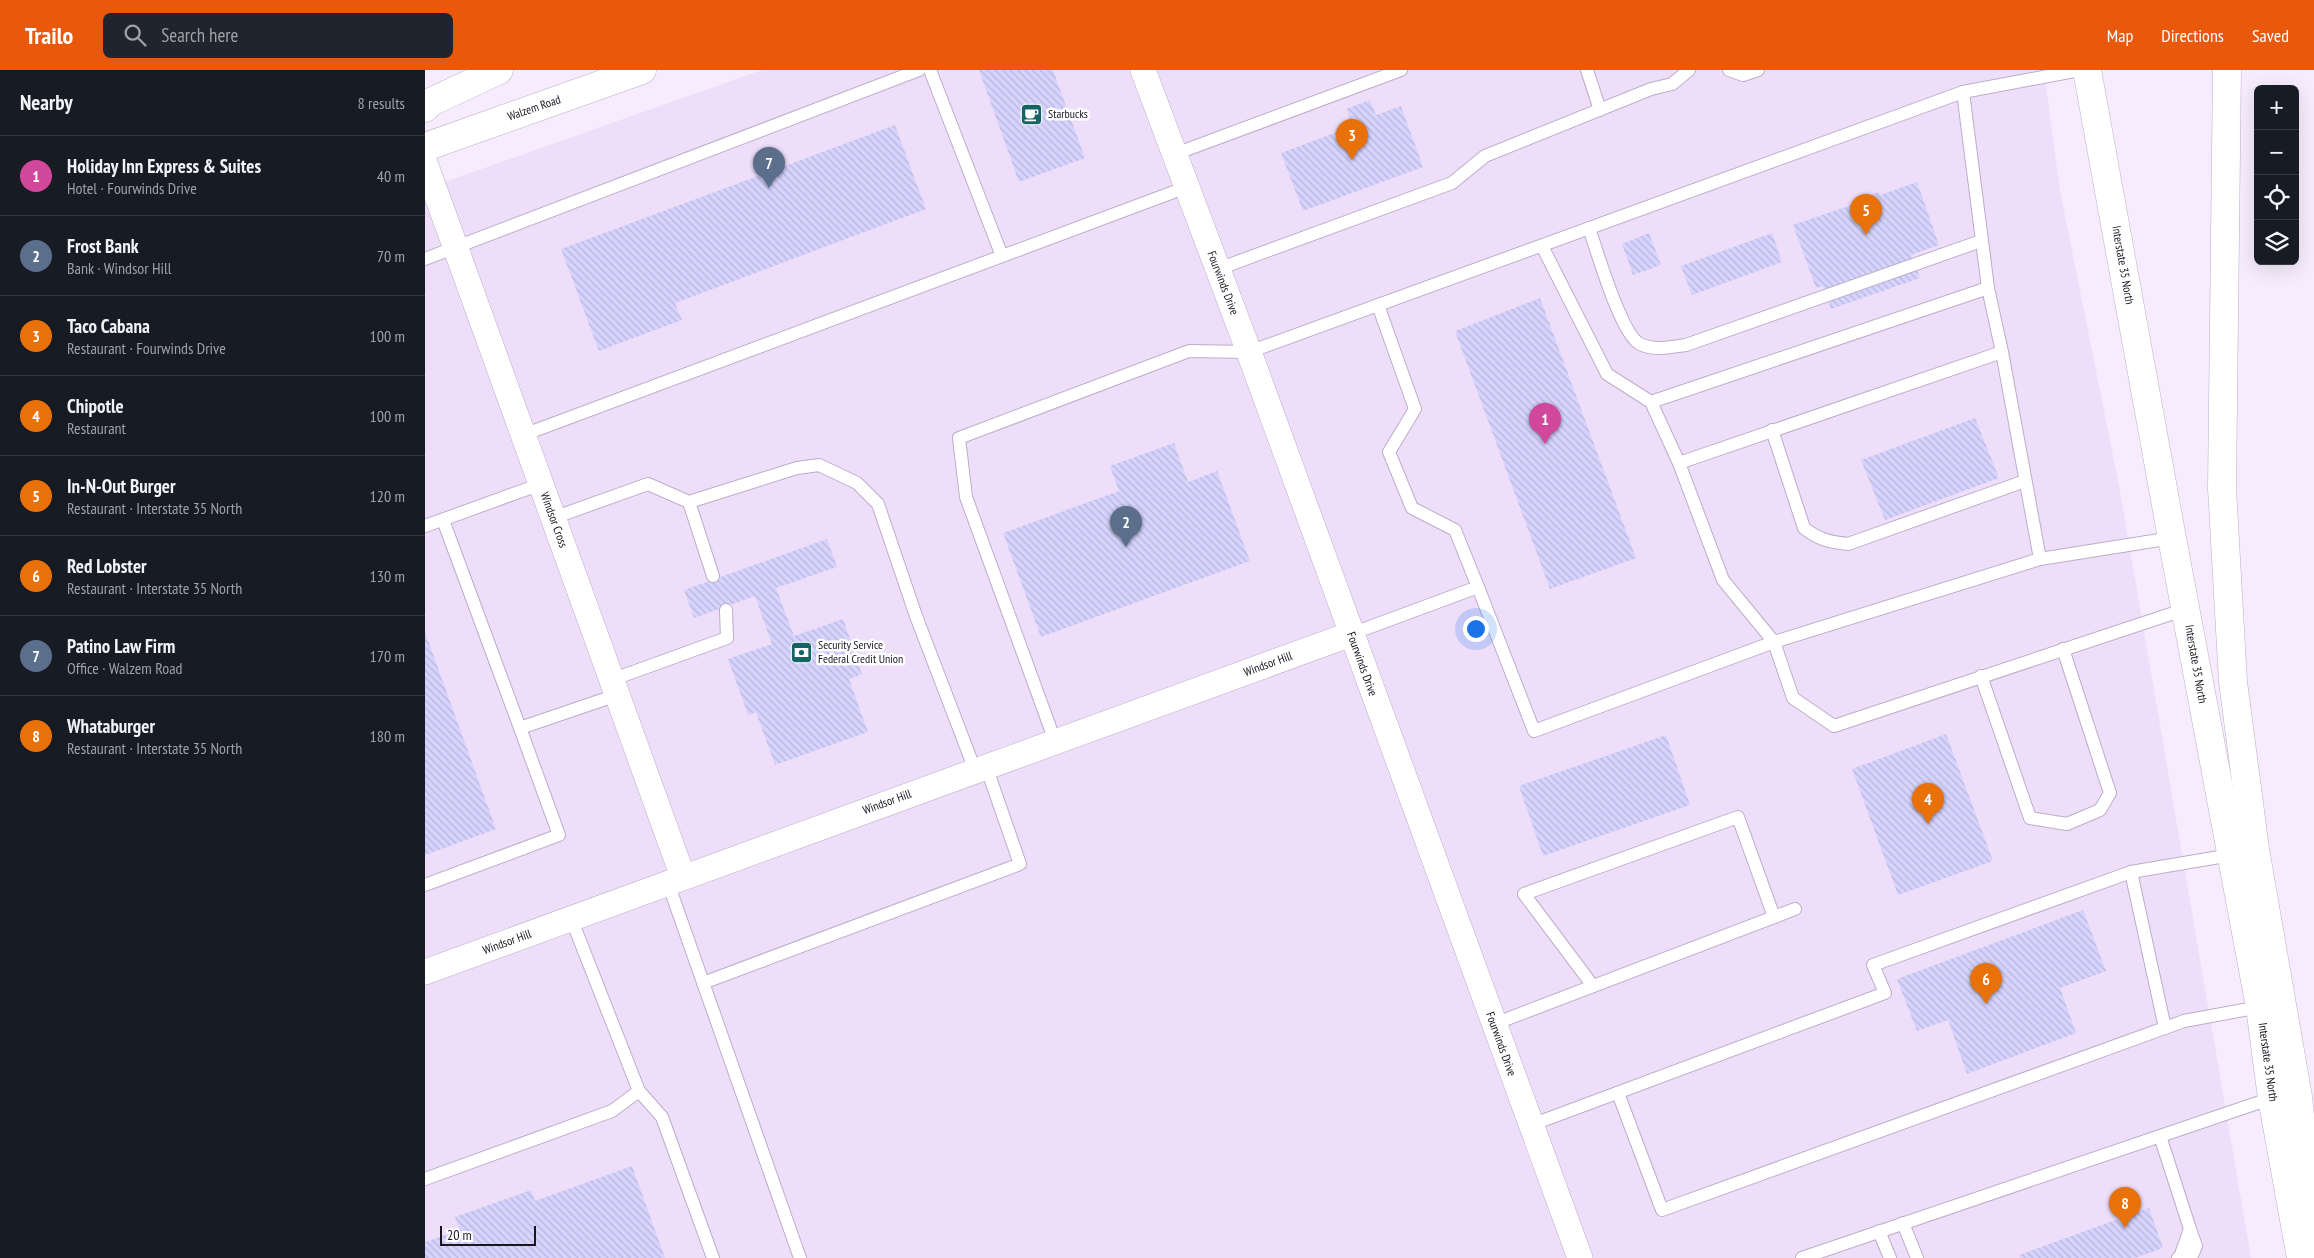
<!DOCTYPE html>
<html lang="en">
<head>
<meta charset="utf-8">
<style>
  body { margin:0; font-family:"PT Sans Narrow",sans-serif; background:#20242c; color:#f1f3f6 }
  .controls { position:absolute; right:15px; top:15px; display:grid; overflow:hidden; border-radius:8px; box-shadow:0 5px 20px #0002 }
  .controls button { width:45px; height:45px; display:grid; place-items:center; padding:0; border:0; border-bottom:1px solid #363941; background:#171b24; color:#f1f3f6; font:25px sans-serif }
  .scale { position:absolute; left:15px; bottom:12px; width:96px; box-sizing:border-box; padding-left:5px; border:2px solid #1b151f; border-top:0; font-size:14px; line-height:18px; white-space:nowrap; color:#1b151f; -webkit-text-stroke:4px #fff; paint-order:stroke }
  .you { position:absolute; left:1050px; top:558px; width:18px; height:18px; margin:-12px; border:4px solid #fff; border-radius:50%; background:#1a73e8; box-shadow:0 0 0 8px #1a73e833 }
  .badge { display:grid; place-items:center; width:32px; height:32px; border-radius:50%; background:#ea580c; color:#fff; font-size:16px; font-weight:700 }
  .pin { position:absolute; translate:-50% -41px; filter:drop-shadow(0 1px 2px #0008) }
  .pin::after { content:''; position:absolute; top:26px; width:18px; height:15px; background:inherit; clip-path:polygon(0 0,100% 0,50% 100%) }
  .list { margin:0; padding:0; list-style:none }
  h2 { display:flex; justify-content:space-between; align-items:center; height:65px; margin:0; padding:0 20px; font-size:21px }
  h2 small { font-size:16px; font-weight:400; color:#9ea1a6 }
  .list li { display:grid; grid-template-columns:32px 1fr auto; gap:15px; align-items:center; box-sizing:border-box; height:80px; padding:0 20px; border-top:1px solid #363941 }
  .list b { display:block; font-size:19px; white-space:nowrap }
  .list p { margin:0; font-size:16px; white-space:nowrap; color:#9ea1a6 }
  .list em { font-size:16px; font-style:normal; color:#9ea1a6 }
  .icon { flex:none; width:28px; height:28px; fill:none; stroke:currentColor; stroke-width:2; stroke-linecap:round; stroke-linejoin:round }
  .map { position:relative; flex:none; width:1889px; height:1188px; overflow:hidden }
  header { display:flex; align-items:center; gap:30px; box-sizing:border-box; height:70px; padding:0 25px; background:#ea580c; color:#fff }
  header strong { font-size:24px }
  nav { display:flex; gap:28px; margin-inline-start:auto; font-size:18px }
  .search { width:350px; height:45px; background:#20242c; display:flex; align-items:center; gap:12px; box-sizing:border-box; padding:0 18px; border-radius:8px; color:#9ea1a6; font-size:19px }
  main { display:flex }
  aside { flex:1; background:#171b24 }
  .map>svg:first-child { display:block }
</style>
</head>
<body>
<header>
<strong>Trailo</strong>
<div class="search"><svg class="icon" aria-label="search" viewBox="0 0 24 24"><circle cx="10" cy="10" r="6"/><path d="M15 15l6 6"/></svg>Search here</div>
<nav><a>Map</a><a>Directions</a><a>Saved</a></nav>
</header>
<main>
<aside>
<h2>Nearby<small>8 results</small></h2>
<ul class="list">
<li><span class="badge" style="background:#d1479c">1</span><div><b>Holiday Inn Express &amp; Suites</b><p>Hotel · Fourwinds Drive</p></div><em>40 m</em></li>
<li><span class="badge" style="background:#5c6f8a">2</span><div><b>Frost Bank</b><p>Bank · Windsor Hill</p></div><em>70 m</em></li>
<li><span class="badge" style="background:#e8710a">3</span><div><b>Taco Cabana</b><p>Restaurant · Fourwinds Drive</p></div><em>100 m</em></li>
<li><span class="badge" style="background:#e8710a">4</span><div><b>Chipotle</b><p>Restaurant</p></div><em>100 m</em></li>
<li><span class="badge" style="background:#e8710a">5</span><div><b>In-N-Out Burger</b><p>Restaurant · Interstate 35 North</p></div><em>120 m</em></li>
<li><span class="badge" style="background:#e8710a">6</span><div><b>Red Lobster</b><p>Restaurant · Interstate 35 North</p></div><em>130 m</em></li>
<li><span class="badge" style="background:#5c6f8a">7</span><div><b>Patino Law Firm</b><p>Office · Walzem Road</p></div><em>170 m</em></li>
<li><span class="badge" style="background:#e8710a">8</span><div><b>Whataburger</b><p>Restaurant · Interstate 35 North</p></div><em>180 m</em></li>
</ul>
</aside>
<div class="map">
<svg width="1889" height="1188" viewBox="0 0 1889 1188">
  <defs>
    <pattern id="building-back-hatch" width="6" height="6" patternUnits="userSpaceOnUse" patternTransform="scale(1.25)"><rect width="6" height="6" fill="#d6d4fe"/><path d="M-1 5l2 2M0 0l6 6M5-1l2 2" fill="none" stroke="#b7b5d9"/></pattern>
  </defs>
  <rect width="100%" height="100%" fill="#f6ecfd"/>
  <polygon fill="#eedefa" points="337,0 1619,0 1635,121 1695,421 1826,1188 0,1188 0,119"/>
  <g fill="url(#building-back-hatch)">
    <polygon points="554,0 628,0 660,88 594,112"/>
    <polygon points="945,30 951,45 976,36 998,97 878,141 856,83 928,56 921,39"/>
    <polygon points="470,55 501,139 250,233 257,250 174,281 136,179"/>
    <polygon points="1492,112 1514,175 1486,185 1495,208 1406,239 1398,216 1391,218 1368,155 1432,133 1431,130 1454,122 1455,125"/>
    <polygon points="1224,163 1236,195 1208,205 1197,174"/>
    <polygon points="1347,163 1357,192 1267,225 1256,196"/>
    <polygon points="1115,228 1211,488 1125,519 1030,261"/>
    <polygon points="1550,348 1574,408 1460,450 1436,390"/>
    <polygon points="749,373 763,412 792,401 825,491 616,567 578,463 694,421 685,396"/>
    <polygon points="402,469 412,497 351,518 369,566 418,549 437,604 424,609 443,662 350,695 331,642 323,645 303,589 347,574 330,526 269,548 259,520"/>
    <polygon points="0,562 71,759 0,785"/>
    <polygon points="1521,664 1568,791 1473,825 1427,699"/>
    <polygon points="1241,665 1265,735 1118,786 1094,716"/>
    <polygon points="1658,840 1681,901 1635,918 1651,963 1542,1004 1523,950 1492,961 1472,909"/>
    <polygon points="207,1096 240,1188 0,1188 0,1172 35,1160 30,1147 106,1120 110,1131"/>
    <polygon points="1724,1138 1738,1178 1710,1188 1595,1188 1594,1185"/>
  </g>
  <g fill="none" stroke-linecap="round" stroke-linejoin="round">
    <defs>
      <g id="lane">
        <polyline points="505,0 577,186"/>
        <polyline points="1162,0 1175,40"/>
        <polyline points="1304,0 1318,5 1333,0"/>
        <polyline points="1538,22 1563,218 1577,282 1615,489 1747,468"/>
        <polyline points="750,84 976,0"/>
        <path d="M1164 158C1172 181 1196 265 1215 274 1230 281 1245 277 1261 275L1556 171"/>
        <polyline points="1117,176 1182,304 1226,332 1254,393 1298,510 1349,572 1615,489"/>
        <polyline points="0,189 494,0"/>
        <polyline points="793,199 1027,113 1060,86 1226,19 1247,14 1264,0"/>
        <polyline points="1226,332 1563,218"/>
        <path d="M1347 360 1379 458C1394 470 1405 472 1423 474L1600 411"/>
        <polyline points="98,365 762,117"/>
        <polyline points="1254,393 1577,282"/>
        <polyline points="264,432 288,506"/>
        <polyline points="128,448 223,414 264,432 372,398 394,395 432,413 453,434 491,546 550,700"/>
        <polyline points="18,450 95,658 192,625"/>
        <polyline points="0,456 116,414"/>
        <polyline points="1053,517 1109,661 1349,572 1368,628 1409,656 1761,539"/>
        <polyline points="926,564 1053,517 1030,460 987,438 964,382 990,339 953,235"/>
        <polyline points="1556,606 1605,748 1642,754 1675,740 1685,723 1638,579"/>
        <polyline points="186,610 302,568 301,540"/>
        <polyline points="630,671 541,427 534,368 764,281 824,282 1538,22 1655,0"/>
        <polyline points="1706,802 1740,958"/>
        <polyline points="243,813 375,1188"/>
        <polyline points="0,815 134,765 95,658"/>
        <polyline points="278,913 595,794 561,696"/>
        <polyline points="1168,916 1099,824 1313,747 1349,847"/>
        <polyline points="1069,954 1370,839"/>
        <polyline points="214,1021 237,1047 288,1188"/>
        <polyline points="1193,1023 1237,1140 1759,951 1835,937"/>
        <polyline points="1106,1055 1460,923 1448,895 1706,802 1806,785"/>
        <polyline points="1735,1066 1765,1159 1755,1187 1753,1188"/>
        <polyline points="0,1109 187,1041 214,1021 146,848"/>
        <polyline points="1478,1153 1492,1188"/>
        <polyline points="1765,1159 1771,1176 1766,1188"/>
        <polyline points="1454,1161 1465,1188"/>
        <polyline points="1377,1188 1847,1028"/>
      </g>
      <g id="street">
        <polyline points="718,0 824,282 1155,1188"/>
        <polyline points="0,93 258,807"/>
        <polyline points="0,902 926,564"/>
      </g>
      <g id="secondary">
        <polyline points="1662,0 1747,468 1835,937 1847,1028 1876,1188"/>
        <polyline points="0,38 6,32 74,0"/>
        <polyline points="0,77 217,0"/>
      </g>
      <polyline id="highway" points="1802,0 1797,418 1808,612 1830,779 1873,1027 1889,1178"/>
    </defs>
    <use href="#lane" stroke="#bdadc9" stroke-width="14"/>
    <use href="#street" stroke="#bdadc9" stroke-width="26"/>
    <use href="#secondary" stroke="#bdadc9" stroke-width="29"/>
    <use href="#highway" stroke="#bdadc9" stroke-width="29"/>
    <use href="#lane" stroke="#fff" stroke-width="12"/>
    <use href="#street" stroke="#fff" stroke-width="25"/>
    <use href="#secondary" stroke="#fff" stroke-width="28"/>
    <use href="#highway" stroke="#fff" stroke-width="28"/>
  </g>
  <defs>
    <symbol id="cafe-square" viewBox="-11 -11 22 22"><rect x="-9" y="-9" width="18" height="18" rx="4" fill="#156465" stroke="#fff"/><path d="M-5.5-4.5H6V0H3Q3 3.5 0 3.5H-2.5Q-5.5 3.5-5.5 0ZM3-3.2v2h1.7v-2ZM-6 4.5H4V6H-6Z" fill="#fff"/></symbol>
    <symbol id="bank-square" viewBox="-11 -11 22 22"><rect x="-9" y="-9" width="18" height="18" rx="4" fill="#156465" stroke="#fff"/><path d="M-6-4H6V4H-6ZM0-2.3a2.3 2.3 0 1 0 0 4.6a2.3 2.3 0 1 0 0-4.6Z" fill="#fff"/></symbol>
  </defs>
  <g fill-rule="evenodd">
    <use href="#cafe-square" x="594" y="32" width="25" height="25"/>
    <use href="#bank-square" x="364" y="570" width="25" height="25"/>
  </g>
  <g text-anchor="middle" stroke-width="5" stroke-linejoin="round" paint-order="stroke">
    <g font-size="12" fill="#1b151f" stroke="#fff">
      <text transform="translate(109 38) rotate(-19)" y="4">Walzem Road</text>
      <text transform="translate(1698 195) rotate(80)" y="4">Interstate 35 North</text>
      <text transform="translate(798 213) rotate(69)" y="4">Fourwinds Drive</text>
      <text transform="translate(129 450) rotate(70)" y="4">Windsor Cross</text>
      <text transform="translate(843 594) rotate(-20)" y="4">Windsor Hill</text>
      <text transform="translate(937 594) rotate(70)" y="4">Fourwinds Drive</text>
      <text transform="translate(1771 594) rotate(80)" y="4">Interstate 35 North</text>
      <text transform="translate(462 732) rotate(-20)" y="4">Windsor Hill</text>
      <text transform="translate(82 872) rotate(-20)" y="4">Windsor Hill</text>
      <text transform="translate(1076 974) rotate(70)" y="4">Fourwinds Drive</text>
      <text transform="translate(1843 992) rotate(82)" y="4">Interstate 35 North</text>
    </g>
    <g font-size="12" fill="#1b151f" stroke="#fff" text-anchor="start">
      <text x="623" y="48">Starbucks</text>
      <text x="393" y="579">Security Service<tspan x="393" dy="14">Federal Credit Union</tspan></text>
    </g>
  </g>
</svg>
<div class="controls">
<button>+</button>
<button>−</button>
<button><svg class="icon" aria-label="locate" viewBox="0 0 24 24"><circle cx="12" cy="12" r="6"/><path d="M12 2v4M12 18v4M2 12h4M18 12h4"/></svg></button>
<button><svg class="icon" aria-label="layers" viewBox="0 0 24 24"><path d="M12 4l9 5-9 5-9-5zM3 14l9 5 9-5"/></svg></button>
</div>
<div class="scale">20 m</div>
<div class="you"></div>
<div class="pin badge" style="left:1120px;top:374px;background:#d1479c">1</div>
<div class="pin badge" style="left:701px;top:477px;background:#5c6f8a">2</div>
<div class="pin badge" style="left:927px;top:90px;background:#e8710a">3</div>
<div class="pin badge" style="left:1503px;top:754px;background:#e8710a">4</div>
<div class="pin badge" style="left:1441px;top:165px;background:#e8710a">5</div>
<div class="pin badge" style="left:1561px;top:934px;background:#e8710a">6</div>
<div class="pin badge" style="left:344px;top:118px;background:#5c6f8a">7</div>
<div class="pin badge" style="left:1700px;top:1158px;background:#e8710a">8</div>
</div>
</main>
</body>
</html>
